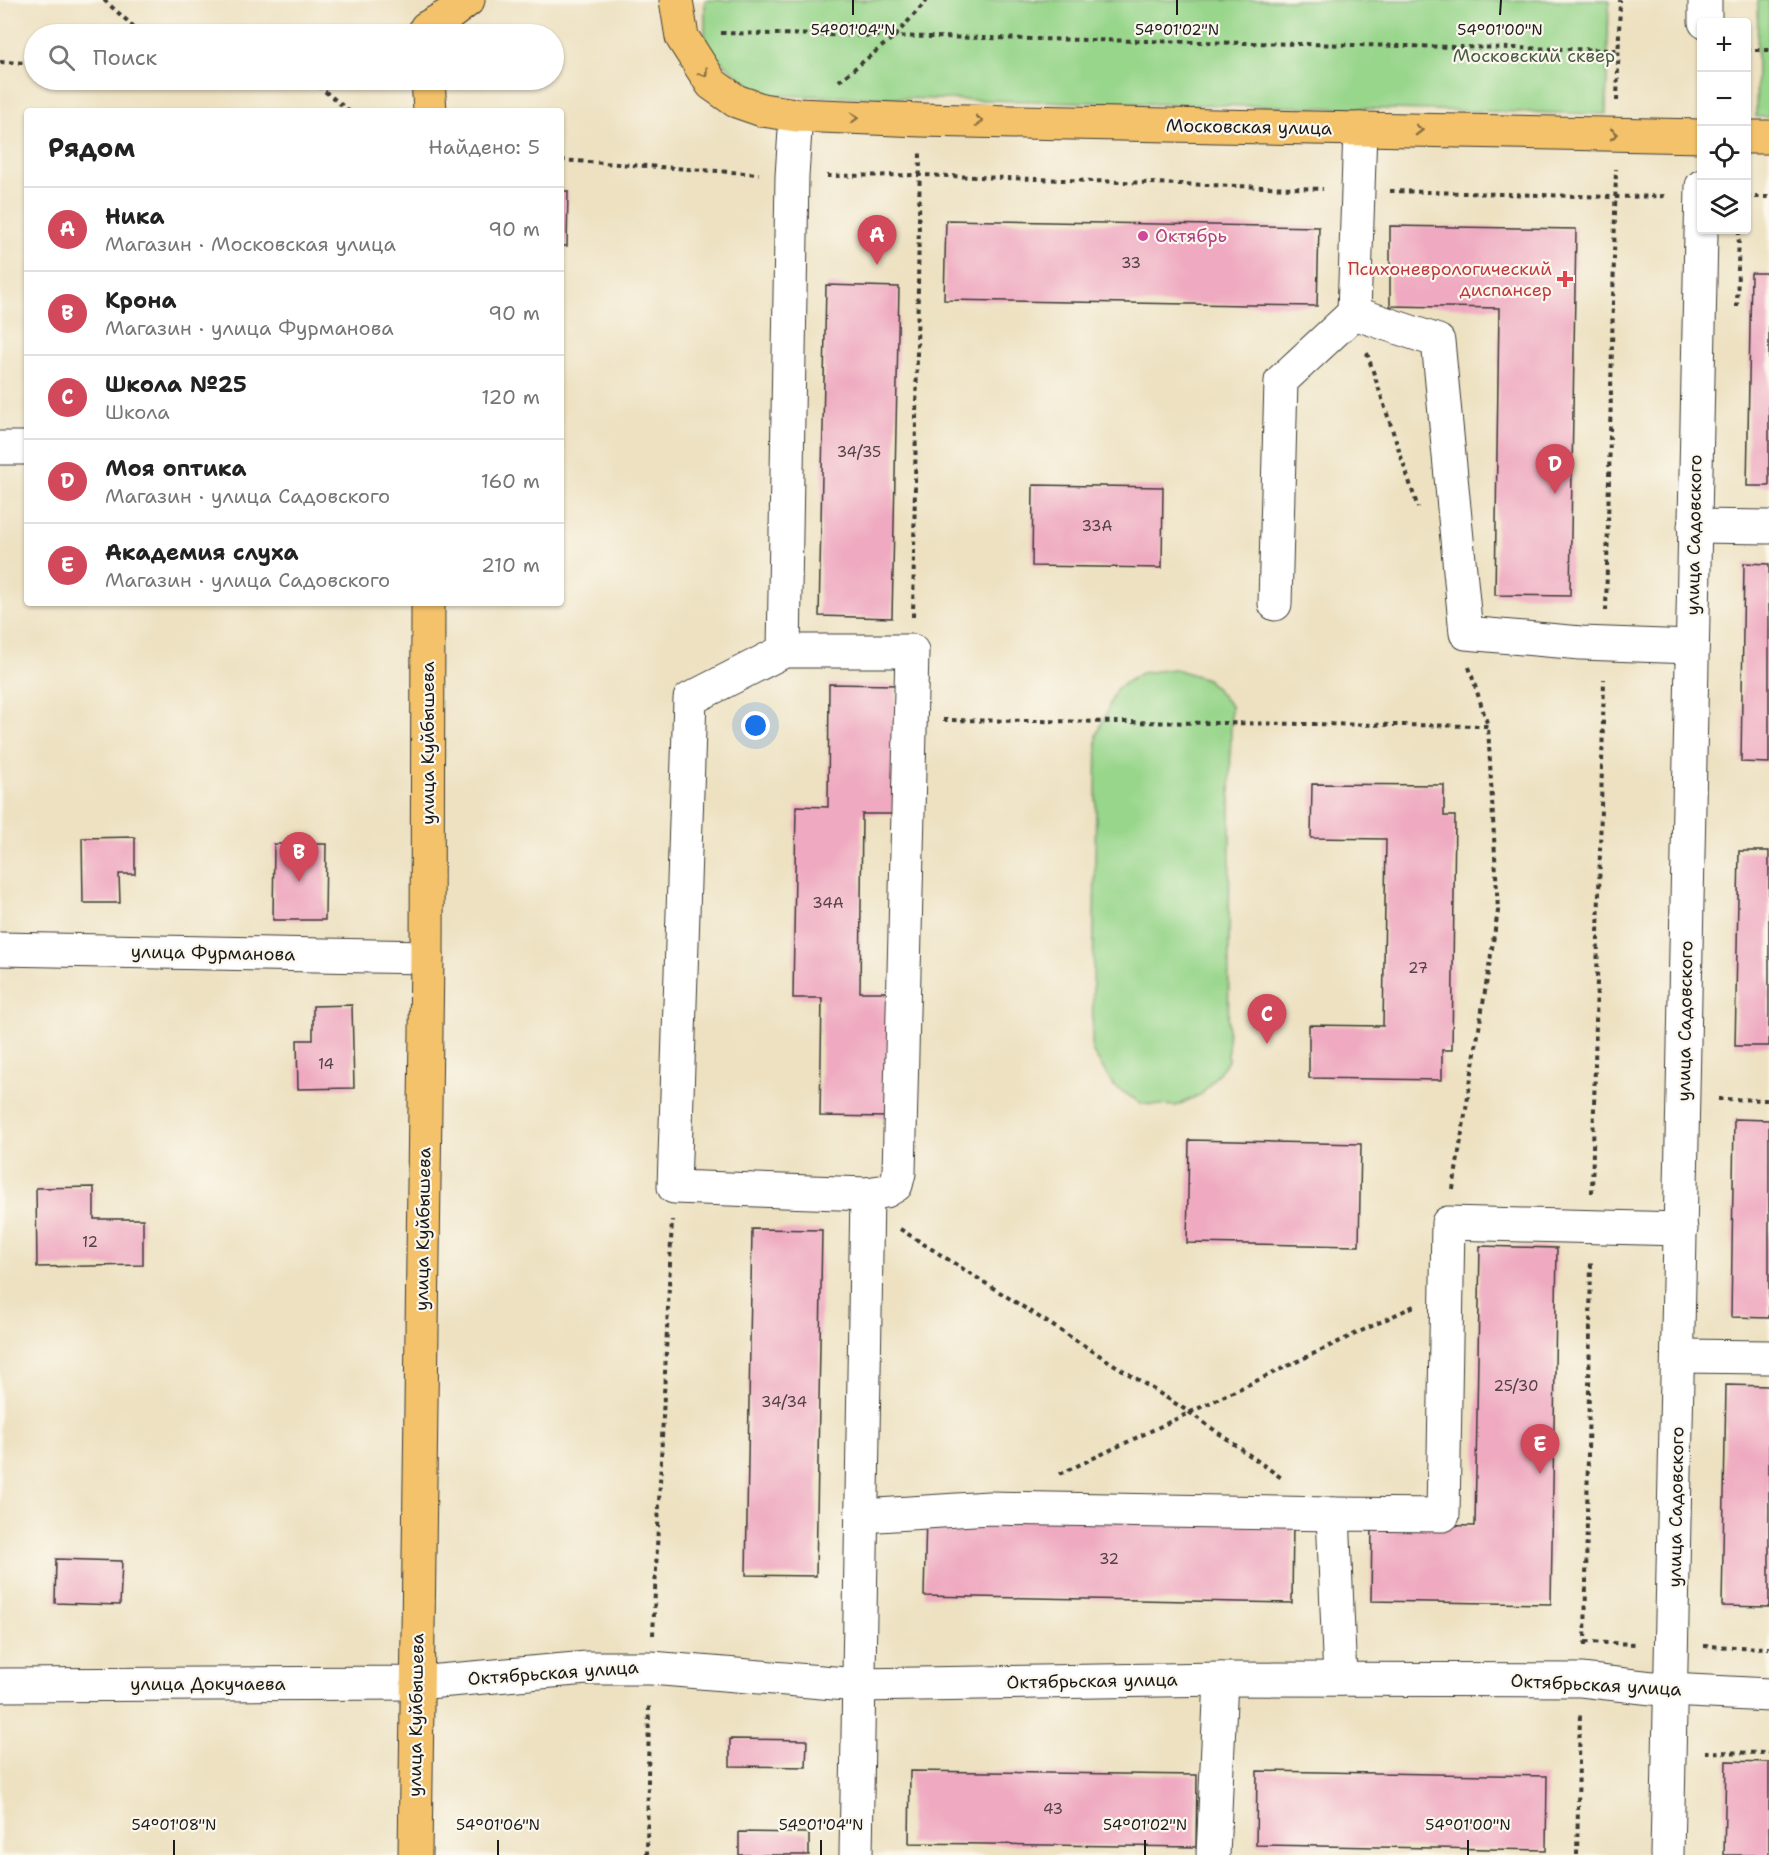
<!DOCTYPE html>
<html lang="ru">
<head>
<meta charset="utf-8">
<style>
  body { margin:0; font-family:"Shantell Sans",sans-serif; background:#f6f6f6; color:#222 }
  .controls { position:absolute; right:18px; top:18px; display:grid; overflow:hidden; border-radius:6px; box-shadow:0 2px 4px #0004 }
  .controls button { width:54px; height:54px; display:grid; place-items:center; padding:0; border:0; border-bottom:2px solid #e0e0e0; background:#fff; color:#222; font:30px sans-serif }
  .you { position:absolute; left:756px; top:726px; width:21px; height:21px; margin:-15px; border:4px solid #fff; border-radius:50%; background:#1a73e8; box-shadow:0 0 0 9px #1a73e833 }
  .badge { display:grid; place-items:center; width:39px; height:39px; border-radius:50%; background:#d1495b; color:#fff; font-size:20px; font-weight:700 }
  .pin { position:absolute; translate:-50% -50px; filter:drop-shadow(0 2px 3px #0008) }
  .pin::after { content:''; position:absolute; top:32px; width:21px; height:18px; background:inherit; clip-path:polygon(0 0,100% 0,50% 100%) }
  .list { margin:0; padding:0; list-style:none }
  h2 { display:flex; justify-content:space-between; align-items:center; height:78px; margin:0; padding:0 24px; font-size:26px }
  h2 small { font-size:20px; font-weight:400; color:#767676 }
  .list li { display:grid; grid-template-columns:39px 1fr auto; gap:18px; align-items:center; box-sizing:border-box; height:84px; padding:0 24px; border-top:2px solid #e0e0e0 }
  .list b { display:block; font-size:22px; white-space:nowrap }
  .list p { margin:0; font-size:20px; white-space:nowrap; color:#767676 }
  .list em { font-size:20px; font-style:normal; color:#767676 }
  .icon { flex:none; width:33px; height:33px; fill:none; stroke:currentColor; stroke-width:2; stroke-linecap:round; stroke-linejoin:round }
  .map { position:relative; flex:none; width:1769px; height:1855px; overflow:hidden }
  .search { position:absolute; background:#fff; box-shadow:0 2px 4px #0004; left:24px; top:24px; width:540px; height:66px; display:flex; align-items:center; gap:15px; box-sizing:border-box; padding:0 21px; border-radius:33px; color:#767676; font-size:22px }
  .panel { position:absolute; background:#fff; box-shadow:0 2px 4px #0004; left:24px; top:108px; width:540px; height:498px; border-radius:6px }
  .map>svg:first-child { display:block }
</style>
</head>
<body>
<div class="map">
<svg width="1769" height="1855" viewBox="0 0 1769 1855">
  <rect width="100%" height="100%" fill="#fbf7ec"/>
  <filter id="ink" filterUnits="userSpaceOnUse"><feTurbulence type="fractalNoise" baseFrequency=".0167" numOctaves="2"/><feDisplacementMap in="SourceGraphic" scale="12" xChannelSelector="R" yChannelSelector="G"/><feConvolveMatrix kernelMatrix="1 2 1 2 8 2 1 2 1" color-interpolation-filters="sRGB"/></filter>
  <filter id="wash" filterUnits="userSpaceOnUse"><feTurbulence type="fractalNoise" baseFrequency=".008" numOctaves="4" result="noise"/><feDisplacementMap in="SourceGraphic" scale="24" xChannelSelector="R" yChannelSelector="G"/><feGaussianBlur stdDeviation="1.35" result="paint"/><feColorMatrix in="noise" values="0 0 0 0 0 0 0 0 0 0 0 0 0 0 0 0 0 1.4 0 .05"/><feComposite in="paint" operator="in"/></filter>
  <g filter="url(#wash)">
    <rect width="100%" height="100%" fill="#ede1c1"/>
    <g fill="#98d68b" stroke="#5a7954" stroke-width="1.5">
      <polygon points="705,0 1609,0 1606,114 761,95 705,47"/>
      <polygon points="1758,0 1769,0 1769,117 1756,117"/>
      <polygon points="1174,669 1207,679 1231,706 1228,1061 1202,1094 1176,1106 1142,1104 1114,1086 1092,1051 1097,735 1116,689 1141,673"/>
    </g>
    <g id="blocks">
      <g fill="#efaac1">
        <polygon points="561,191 568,191 567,246 561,246"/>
        <polygon points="946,220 1319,227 1317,306 944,300"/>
        <polygon points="1390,226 1576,229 1570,596 1495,595 1499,308 1390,306"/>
        <polygon points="1751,273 1769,273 1769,486 1747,486"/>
        <polygon points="826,285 899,287 892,618 819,616"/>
        <polygon points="1033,485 1163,487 1162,568 1032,566"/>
        <polygon points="1744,563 1769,564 1769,763 1741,762"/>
        <polygon points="829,684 896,685 894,814 862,814 860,992 890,992 889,1117 820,1116 822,998 793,998 796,806 828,807"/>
        <polygon points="1312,784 1444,785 1444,816 1455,816 1452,1050 1442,1050 1442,1080 1309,1078 1309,1025 1383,1026 1386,839 1311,838"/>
        <polygon points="135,837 135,874 119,874 120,903 83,903 82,838"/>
        <polygon points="274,844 326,844 325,920 273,920"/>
        <polygon points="1739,851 1769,851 1769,1046 1735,1046"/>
        <polygon points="352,1005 354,1088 298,1089 297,1040 313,1040 313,1006"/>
        <polygon points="1734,1119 1769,1120 1769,1318 1731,1317"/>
        <polygon points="1189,1140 1361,1144 1359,1246 1187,1243"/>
        <polygon points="94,1187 94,1219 143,1219 143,1265 37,1267 36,1188"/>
        <polygon points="752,1229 822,1230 816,1576 746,1575"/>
        <polygon points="1480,1246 1557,1248 1551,1604 1371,1601 1372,1524 1475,1526"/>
        <polygon points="1726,1385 1769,1386 1769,1607 1722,1606"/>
        <polygon points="926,1515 1293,1522 1292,1603 924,1596"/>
        <polygon points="56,1559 122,1561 120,1605 55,1603"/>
        <polygon points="730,1739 807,1740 806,1767 730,1766"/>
        <polygon points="1726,1761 1769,1762 1769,1855 1724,1855"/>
        <polygon points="910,1771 1197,1775 1196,1847 909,1843"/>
        <polygon points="1257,1771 1547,1776 1546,1850 1256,1845"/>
        <polygon points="739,1832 809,1833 809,1855 739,1855"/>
      </g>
    </g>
  </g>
  <g filter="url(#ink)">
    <use href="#blocks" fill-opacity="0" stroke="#3b3a35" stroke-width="1.5"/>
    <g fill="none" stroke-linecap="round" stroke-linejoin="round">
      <defs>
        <g id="minor">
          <polyline points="1705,22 1705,0"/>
          <polyline points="796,115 792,176 784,651 690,699 674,1187 867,1194"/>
          <polyline points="1360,129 1354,313 1438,341 1466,633 1581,643 1692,647"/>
          <polyline points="0,448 27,448"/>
          <polyline points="1694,526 1769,527"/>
          <polyline points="1275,604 1281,381 1354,313"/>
          <polyline points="784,651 912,651 899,1173 896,1185 886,1191 867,1194 856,1855"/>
          <polyline points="0,949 427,957"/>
          <polyline points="1679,1356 1769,1357"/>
          <polyline points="862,1516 989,1508 1333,1514"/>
          <polyline points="1340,1679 1333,1514 1443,1515 1448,1223 1681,1229"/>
          <polyline points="0,1685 416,1683 587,1668 651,1668 858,1685 1221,1679 1581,1680 1670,1690 1769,1695"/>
          <polyline points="1213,1855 1221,1679"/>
          <polyline points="1667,1855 1702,186"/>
        </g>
        <g id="major">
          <polyline points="676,0 682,37 712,84 736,101 762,110 796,115 921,120 1702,136"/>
          <polyline points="426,28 447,16 468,0"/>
          <polyline points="428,80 430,111"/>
          <polyline points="1746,137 1769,137"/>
          <polyline points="415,1855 427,957 428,603"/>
        </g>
      </defs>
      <use href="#minor" stroke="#3b3a35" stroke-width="35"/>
      <use href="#major" stroke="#3b3a35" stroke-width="35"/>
      <g stroke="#3b3a35" stroke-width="4" stroke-dasharray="4.5 4.5" stroke-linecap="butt">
        <polyline points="104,0 142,34"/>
        <polyline points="721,33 1618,50"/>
        <polyline points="1746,50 1769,50"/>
        <polyline points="0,62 34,63"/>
        <polyline points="311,80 349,111"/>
        <polyline points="839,81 895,36 927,0"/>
        <polyline points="1617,101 1620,0"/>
        <polyline points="561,160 759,174"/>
        <polyline points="827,176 920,175 1323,189"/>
        <polyline points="1390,191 1615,197 1668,196"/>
        <polyline points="1746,197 1769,197"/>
        <polyline points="1737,307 1739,230"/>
        <polyline points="1367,353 1418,508"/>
        <polyline points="1606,611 1616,169"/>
        <polyline points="913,617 920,153"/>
        <polyline points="1469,667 1488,726"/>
        <polyline points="943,720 1488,726 1498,911 1453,1189"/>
        <polyline points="1718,1099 1769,1100"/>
        <polyline points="1592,1193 1604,679"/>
        <polyline points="900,1229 1189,1412 1283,1479"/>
        <polyline points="1060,1474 1414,1306"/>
        <polyline points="653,1635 672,1220"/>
        <polyline points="1585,1642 1636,1644"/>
        <polyline points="1585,1646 1591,1260"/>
        <polyline points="1704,1646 1769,1648"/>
        <polyline points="1705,1752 1769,1753"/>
        <polyline points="647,1855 649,1703"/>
        <polyline points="1577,1855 1580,1713"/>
      </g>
      <use href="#minor" stroke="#fff" stroke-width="33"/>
      <use href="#major" stroke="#f3c26a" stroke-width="33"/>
    </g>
    <defs><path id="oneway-chevron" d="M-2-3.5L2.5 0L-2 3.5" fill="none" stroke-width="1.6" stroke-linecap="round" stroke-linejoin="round" transform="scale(1.5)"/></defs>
    <g stroke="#886f43">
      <use href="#oneway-chevron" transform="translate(704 73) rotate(56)"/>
      <use href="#oneway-chevron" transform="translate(854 118) rotate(2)"/>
      <use href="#oneway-chevron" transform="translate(979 121) rotate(1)"/>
      <use href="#oneway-chevron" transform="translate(1419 130) rotate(1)"/>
      <use href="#oneway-chevron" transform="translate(1614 134) rotate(1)"/>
    </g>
  </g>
  <path fill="none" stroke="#1c1c1c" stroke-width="2" d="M853 15V0M1177 15V0M1500 15 1501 0M174 1855V1840M498 1855V1840M821 1855V1840M1145 1855V1840M1468 1855V1840"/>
  <circle fill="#d1479c" stroke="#fbf7ec" stroke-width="2" cx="1143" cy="236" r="6"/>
  <path fill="#e0444e" stroke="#fbf7ec" stroke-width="2" d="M1562 270h6v6h6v6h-6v6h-6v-6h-6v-6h6z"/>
  <g text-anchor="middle" stroke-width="4.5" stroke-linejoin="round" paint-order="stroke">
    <g font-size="15" fill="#514045">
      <text x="1131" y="268">33</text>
      <text x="859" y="457">34/35</text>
      <text x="1097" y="531">33А</text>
      <text x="828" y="908">34А</text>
      <text x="1418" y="973">27</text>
      <text x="326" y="1069">14</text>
      <text x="90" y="1247">12</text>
      <text x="1516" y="1391">25/30</text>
      <text x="784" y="1407">34/34</text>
      <text x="1109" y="1564">32</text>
      <text x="1053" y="1814">43</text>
    </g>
    <g font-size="18" fill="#475d43" stroke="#fbf7ec">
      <text x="1534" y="62">Московский сквер</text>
    </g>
    <g font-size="18" fill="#1c1c1c" stroke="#fbf7ec">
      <text transform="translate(1249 127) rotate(1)" y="6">Московская улица</text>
      <text transform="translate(1694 535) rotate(-89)" y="6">улица Садовского</text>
      <text transform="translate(428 743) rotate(-90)" y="6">улица Куйбышева</text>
      <text transform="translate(213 953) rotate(1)" y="6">улица Фурманова</text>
      <text transform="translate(1685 1021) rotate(-89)" y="6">улица Садовского</text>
      <text transform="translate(423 1229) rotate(-89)" y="6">улица Куйбышева</text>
      <text transform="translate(1676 1507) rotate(-89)" y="6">улица Садовского</text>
      <text transform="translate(553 1673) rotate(-4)" y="6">Октябрьская улица</text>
      <text transform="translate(1092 1681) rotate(-1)" y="6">Октябрьская улица</text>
      <text x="208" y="1690">улица Докучаева</text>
      <text transform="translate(1596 1685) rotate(3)" y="6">Октябрьская улица</text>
      <text transform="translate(416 1715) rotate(-89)" y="6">улица Куйбышева</text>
    </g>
    <g font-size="18" fill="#b23c85" stroke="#fbf7ec" text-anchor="start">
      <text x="1155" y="242">Октябрь</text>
    </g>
    <g font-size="18" fill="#be3a42" stroke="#fbf7ec" text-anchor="end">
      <text x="1552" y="275">Психоневрологический<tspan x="1552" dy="21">диспансер</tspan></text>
    </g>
  </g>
  <g font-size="15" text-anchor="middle" fill="#1c1c1c" stroke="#fbf7ec" stroke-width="4.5" stroke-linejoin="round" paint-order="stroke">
    <text x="853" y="35">54°01'04"N</text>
    <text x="1177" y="35">54°01'02"N</text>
    <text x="1500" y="35">54°01'00"N</text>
    <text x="174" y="1830">54°01'08"N</text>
    <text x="498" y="1830">54°01'06"N</text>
    <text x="821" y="1830">54°01'04"N</text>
    <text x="1145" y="1830">54°01'02"N</text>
    <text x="1468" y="1830">54°01'00"N</text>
  </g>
</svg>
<div class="controls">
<button>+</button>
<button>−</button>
<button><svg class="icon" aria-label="locate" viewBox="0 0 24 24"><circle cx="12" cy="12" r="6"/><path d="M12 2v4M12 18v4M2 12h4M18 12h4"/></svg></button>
<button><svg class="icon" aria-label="layers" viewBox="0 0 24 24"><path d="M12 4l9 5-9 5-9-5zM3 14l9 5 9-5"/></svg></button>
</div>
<div class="you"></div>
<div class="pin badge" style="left:877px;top:265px">A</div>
<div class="pin badge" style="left:299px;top:882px">B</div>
<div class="pin badge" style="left:1267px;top:1044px">C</div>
<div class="pin badge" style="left:1555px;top:494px">D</div>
<div class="pin badge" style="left:1540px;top:1474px">E</div>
<div class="search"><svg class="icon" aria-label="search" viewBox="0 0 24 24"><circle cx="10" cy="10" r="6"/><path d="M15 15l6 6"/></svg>Поиск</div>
<section class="panel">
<h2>Рядом<small>Найдено: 5</small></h2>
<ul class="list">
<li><span class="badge">A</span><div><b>Ника</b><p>Магазин · Московская улица</p></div><em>90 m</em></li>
<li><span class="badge">B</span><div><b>Крона</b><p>Магазин · улица Фурманова</p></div><em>90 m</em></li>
<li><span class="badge">C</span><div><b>Школа №25</b><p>Школа</p></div><em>120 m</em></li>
<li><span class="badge">D</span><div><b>Моя оптика</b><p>Магазин · улица Садовского</p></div><em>160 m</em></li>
<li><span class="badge">E</span><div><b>Академия слуха</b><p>Магазин · улица Садовского</p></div><em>210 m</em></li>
</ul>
</section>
</div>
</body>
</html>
